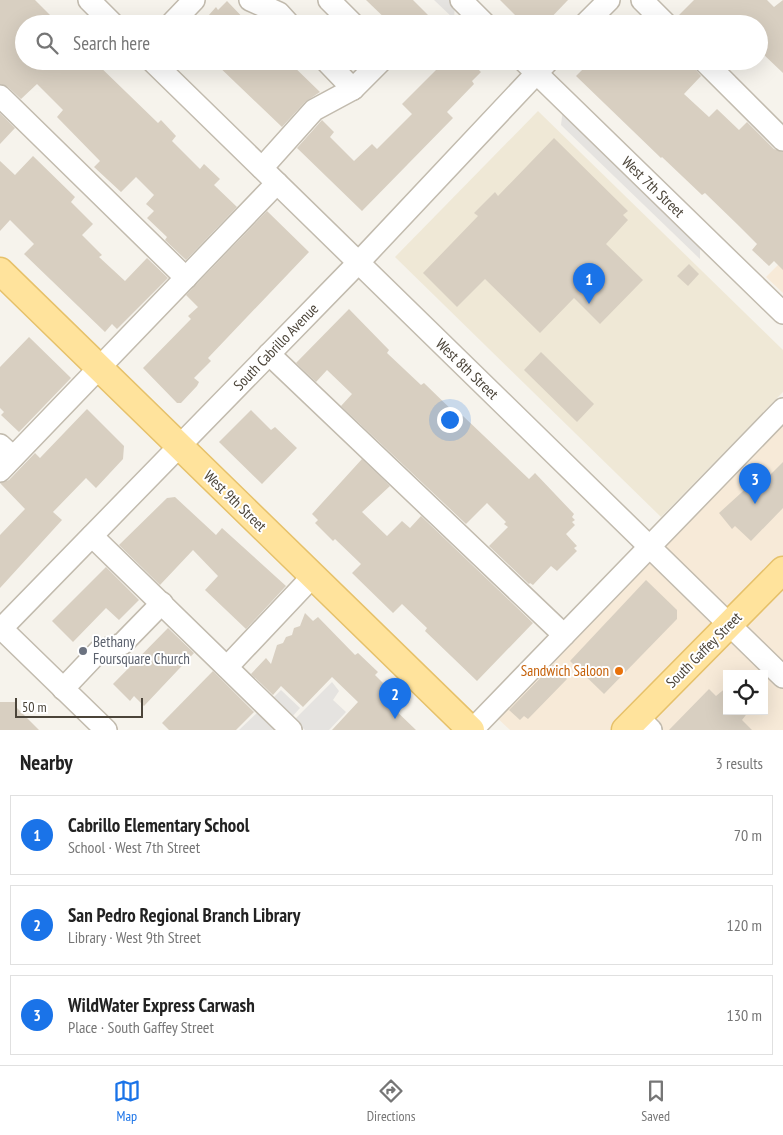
<!DOCTYPE html>
<html lang="en">
<head>
<meta charset="utf-8">
<style>
  body { margin:0; font-family:"PT Sans Narrow",sans-serif; background:#f2f2f2; color:#222 }
  .controls { position:absolute; right:15px; bottom:15px; display:grid; overflow:hidden; border-radius:0px; box-shadow:0 5px 20px #0002 }
  .controls button { width:45px; height:45px; display:grid; place-items:center; padding:0; border:0; border-bottom:1px solid #e0e0e0; background:#fff; color:#222; font:25px sans-serif }
  .scale { position:absolute; left:15px; bottom:12px; width:128px; box-sizing:border-box; padding-left:5px; border:2px solid #4b4439; border-top:0; font-size:14px; line-height:18px; white-space:nowrap; color:#4b4439; -webkit-text-stroke:4px #fff; paint-order:stroke }
  .you { position:absolute; left:449px; top:419px; width:18px; height:18px; margin:-12px; border:4px solid #fff; border-radius:50%; background:#1a73e8; box-shadow:0 0 0 8px #1a73e833 }
  .badge { display:grid; place-items:center; width:32px; height:32px; border-radius:50%; background:#1a73e8; color:#fff; font-size:16px; font-weight:700 }
  .pin { position:absolute; translate:-50% -41px; filter:drop-shadow(0 1px 2px #0008) }
  .pin::after { content:''; position:absolute; top:26px; width:18px; height:15px; background:inherit; clip-path:polygon(0 0,100% 0,50% 100%) }
  .list { margin:0; padding:0; list-style:none }
  h2 { display:flex; justify-content:space-between; align-items:center; height:65px; margin:0; padding:0 20px; font-size:21px }
  h2 small { font-size:16px; font-weight:400; color:#767676 }
  .list li { display:grid; grid-template-columns:32px 1fr auto; gap:15px; align-items:center; box-sizing:border-box; height:80px; margin:0 10px 10px; padding:0 10px; border:1px solid #e0e0e0; border-radius:0px }
  .list b { display:block; font-size:19px; white-space:nowrap }
  .list p { margin:0; font-size:16px; white-space:nowrap; color:#767676 }
  .list em { font-size:16px; font-style:normal; color:#767676 }
  .icon { flex:none; width:28px; height:28px; fill:none; stroke:currentColor; stroke-width:2; stroke-linecap:round; stroke-linejoin:round }
  .map { position:relative; flex:none; width:783px; height:730px; overflow:hidden }
  .search { position:absolute; background:#fff; box-shadow:0 5px 20px #0002; left:15px; right:15px; top:15px; height:55px; display:flex; align-items:center; gap:12px; box-sizing:border-box; padding:0 18px; border-radius:28px; color:#767676; font-size:19px }
  .sheet { height:335px; background:#fff }
  nav { display:flex; justify-content:space-around; align-items:center; box-sizing:border-box; height:70px; border-top:1px solid #e0e0e0; background:#fff; font-size:14px; color:#767676 }
  nav a { display:grid; justify-items:center; gap:2px }
  nav .on { color:#1a73e8 }
  .map>svg:first-child { display:block }
</style>
</head>
<body>
<div class="map">
<svg width="783" height="730" viewBox="0 0 783 730">
  <rect width="100%" height="100%" fill="#f6f3ec"/>
  <g fill="#f7ead8" fill-rule="evenodd">
    <polygon points="783,260 783,293 766,277"/>
    <path d="M783 417V730H510L492 713ZM727 674H764V711H727Z"/>
  </g>
  <polygon fill="#efe8d6" points="538,111 783,350 783,392 661,517 395,257"/>
  <g fill="#e5e3e0">
    <polygon points="434,0 452,0 455,3 454,19"/>
    <polygon points="563,109 700,241 700,259 561,125"/>
    <polygon points="332,682 339,691 333,700 346,712 329,730 305,730 294,720"/>
    <polygon points="281,690 300,708 291,718 272,699"/>
    <polygon points="262,708 286,730 239,730"/>
  </g>
  <g fill="#d8cfc1">
    <polygon points="0,0 35,0 59,24 24,24 24,61 94,61 158,123 161,120 176,136 172,141 200,169 204,164 220,179 214,185 237,207 186,260 165,240 167,237 147,218 154,211 146,204 154,195 136,177 121,192 94,167 100,161 57,117 63,110 37,84 21,99 8,87 0,84"/>
    <polygon points="366,0 413,0 437,24 391,24"/>
    <polygon points="500,0 568,0 545,24 524,24"/>
    <polygon points="694,0 767,0 774,7 783,0 783,73 759,50 759,24 748,24 740,16 732,24 678,24 676,18"/>
    <polygon points="227,1 249,24 201,24 216,7 218,10"/>
    <polygon points="213,61 288,61 320,92 305,102 282,127"/>
    <polygon points="429,61 469,61 481,72 472,81 474,84 447,112 453,118 362,211 297,148 322,120 334,132 330,137 354,161 372,144 377,149 412,114 402,104 437,69"/>
    <polygon points="591,61 692,61 695,69 701,76 684,94 709,117 717,109 739,130 747,122 774,149 783,152 783,270 774,261 769,266 752,250 757,244 739,226 705,193 702,195 662,157 661,158 576,76"/>
    <polygon points="0,113 15,128 0,144"/>
    <polygon points="554,138 628,211 623,215 628,220 606,244 643,280 600,324 574,298 540,333 485,279 457,307 423,273 478,216 474,213 495,192 498,196"/>
    <polygon points="33,156 75,197 71,202 93,224 82,235 102,255 99,257 125,281 147,258 168,278 117,329 112,324 105,332 24,254 34,244 10,220 0,231 0,161 15,175"/>
    <polygon points="267,211 309,252 208,358 211,361 194,378 199,382 197,386 181,403 177,403 143,368 191,319 188,316 198,307 186,295"/>
    <polygon points="689,264 699,274 688,286 677,276"/>
    <polygon points="349,309 389,350 387,353 421,385 424,383 460,418 463,416 529,479 535,473 574,514 572,517 575,520 572,522 575,525 566,534 577,546 574,548 577,551 557,571 551,566 533,585 530,583 529,584 489,546 508,527 504,524 506,522 487,503 466,524 341,406 352,394 327,370 316,382 296,363"/>
    <polygon points="29,337 71,378 19,432 1,415 4,412 0,408 0,367"/>
    <polygon points="541,352 594,404 577,422 524,370"/>
    <polygon points="87,409 124,446 123,459 96,488 86,478 53,512 62,520 0,588 0,535 25,509 0,483 9,480 35,453 40,458"/>
    <polygon points="251,410 271,430 275,427 297,448 262,484 219,442"/>
    <polygon points="362,459 390,486 362,512 387,536 402,521 410,528 421,516 533,623 477,681 425,631 427,628 402,604 393,613 352,573 361,564 335,539 333,541 315,523 318,520 312,514"/>
    <polygon points="783,462 783,508 751,541 735,526 732,529 719,513 752,483 757,488"/>
    <polygon points="175,497 216,535 222,528 286,586 246,629 205,590 218,576 193,550 160,585 119,545 167,498"/>
    <polygon points="106,567 139,600 119,620 106,608 73,642 52,621"/>
    <polygon points="646,580 677,610 677,619 604,694 570,661"/>
    <polygon points="305,613 313,621 318,617 355,655 358,653 378,672 375,675 396,696 390,705 416,730 332,730 358,702 332,677 303,707 281,686 273,695 251,674 266,658 271,664 277,645 283,643 286,637 292,635 294,628 300,626"/>
    <polygon points="168,628 194,653 144,706 134,696 130,701 113,684"/>
    <polygon points="553,665 567,679 528,719 524,716 520,720 509,710"/>
    <polygon points="213,671 254,712 236,730 169,730 162,723"/>
    <polygon points="727,687 727,711 749,711 742,720 752,730 669,730 709,689 716,696"/>
    <polygon points="0,702 16,702 16,707 39,730 0,730"/>
  </g>
  <g fill="none" stroke-linecap="round" stroke-linejoin="round">
    <defs>
      <g id="minor">
        <polyline points="89,0 113,24"/>
        <polyline points="250,0 279,13 289,24"/>
        <polyline points="329,0 353,24"/>
        <polyline points="461,0 485,24"/>
        <polyline points="642,0 666,24"/>
        <polyline points="171,24 194,0"/>
        <polyline points="585,24 609,0"/>
        <polyline points="152,61 783,677"/>
        <polyline points="524,61 783,313"/>
        <polyline points="704,61 783,140"/>
        <polyline points="353,89 381,61"/>
        <polyline points="0,96 186,278"/>
        <polyline points="262,168 314,110 353,89 326,61"/>
        <polyline points="269,354 564,635"/>
        <polyline points="0,445 13,457"/>
        <polyline points="0,471 277,183"/>
        <polyline points="92,536 291,730"/>
        <polyline points="0,627 106,730"/>
        <polyline points="0,630 358,263 548,61"/>
        <polyline points="227,667 313,576"/>
        <polyline points="63,689 99,651 122,644 162,603"/>
        <polyline points="638,717 651,730"/>
        <polyline points="472,730 783,409"/>
      </g>
      <g id="major">
        <polyline points="0,271 471,730"/>
        <polyline points="625,730 783,570"/>
      </g>
    </defs>
    <use href="#minor" stroke="#c2bbae" stroke-width="24"/>
    <use href="#major" stroke="#e6c16a" stroke-width="29"/>
    <use href="#minor" stroke="#fff" stroke-width="21"/>
    <use href="#major" stroke="#ffe39c" stroke-width="26"/>
  </g>
  <circle fill="#6b7280" stroke="#fff" stroke-width="2" cx="83" cy="651" r="5"/>
  <circle fill="#e8710a" stroke="#fff" stroke-width="2" cx="619" cy="671" r="5"/>
  <g text-anchor="middle" stroke-width="4" stroke-linejoin="round" paint-order="stroke">
    <g font-size="15" fill="#4b4439" stroke="#fff">
      <text transform="translate(653 187) rotate(44)" y="5">West 7th Street</text>
      <text transform="translate(276 347) rotate(-46)" y="5">South Cabrillo Avenue</text>
      <text transform="translate(467 369) rotate(44)" y="5">West 8th Street</text>
      <text transform="translate(235 501) rotate(44)" y="5">West 9th Street</text>
      <text transform="translate(704 650) rotate(-45)" y="5">South Gaffey Street</text>
    </g>
    <g font-size="15" fill="#5b616d" stroke="#fff" text-anchor="start">
      <text x="93" y="647">Bethany<tspan x="93" dy="17">Foursquare Church</tspan></text>
    </g>
    <g font-size="15" fill="#c56008" stroke="#fff" text-anchor="end">
      <text x="609" y="676">Sandwich Saloon</text>
    </g>
  </g>
</svg>
<div class="controls">
<button><svg class="icon" aria-label="locate" viewBox="0 0 24 24"><circle cx="12" cy="12" r="6"/><path d="M12 2v4M12 18v4M2 12h4M18 12h4"/></svg></button>
</div>
<div class="scale">50 m</div>
<div class="you"></div>
<div class="pin badge" style="left:589px;top:304px">1</div>
<div class="pin badge" style="left:395px;top:719px">2</div>
<div class="pin badge" style="left:755px;top:504px">3</div>
<div class="search"><svg class="icon" aria-label="search" viewBox="0 0 24 24"><circle cx="10" cy="10" r="6"/><path d="M15 15l6 6"/></svg>Search here</div>
</div>
<section class="sheet">
<h2>Nearby<small>3 results</small></h2>
<ul class="list">
<li><span class="badge">1</span><div><b>Cabrillo Elementary School</b><p>School · West 7th Street</p></div><em>70 m</em></li>
<li><span class="badge">2</span><div><b>San Pedro Regional Branch Library</b><p>Library · West 9th Street</p></div><em>120 m</em></li>
<li><span class="badge">3</span><div><b>WildWater Express Carwash</b><p>Place · South Gaffey Street</p></div><em>130 m</em></li>
</ul>
</section>
<nav>
<a class="on"><svg class="icon" aria-label="map" viewBox="0 0 24 24"><path d="M3 6l6-2 6 2 6-2v14l-6 2-6-2-6 2zM9 4v14M15 6v14"/></svg>Map</a>
<a><svg class="icon" aria-label="directions" viewBox="0 0 24 24"><path d="M12 3l9 9-9 9-9-9zM9 14v-3h6M13 9l2 2-2 2"/></svg>Directions</a>
<a><svg class="icon" aria-label="saved" viewBox="0 0 24 24"><path d="M7 4h10v16l-5-4-5 4z"/></svg>Saved</a>
</nav>
</body>
</html>
